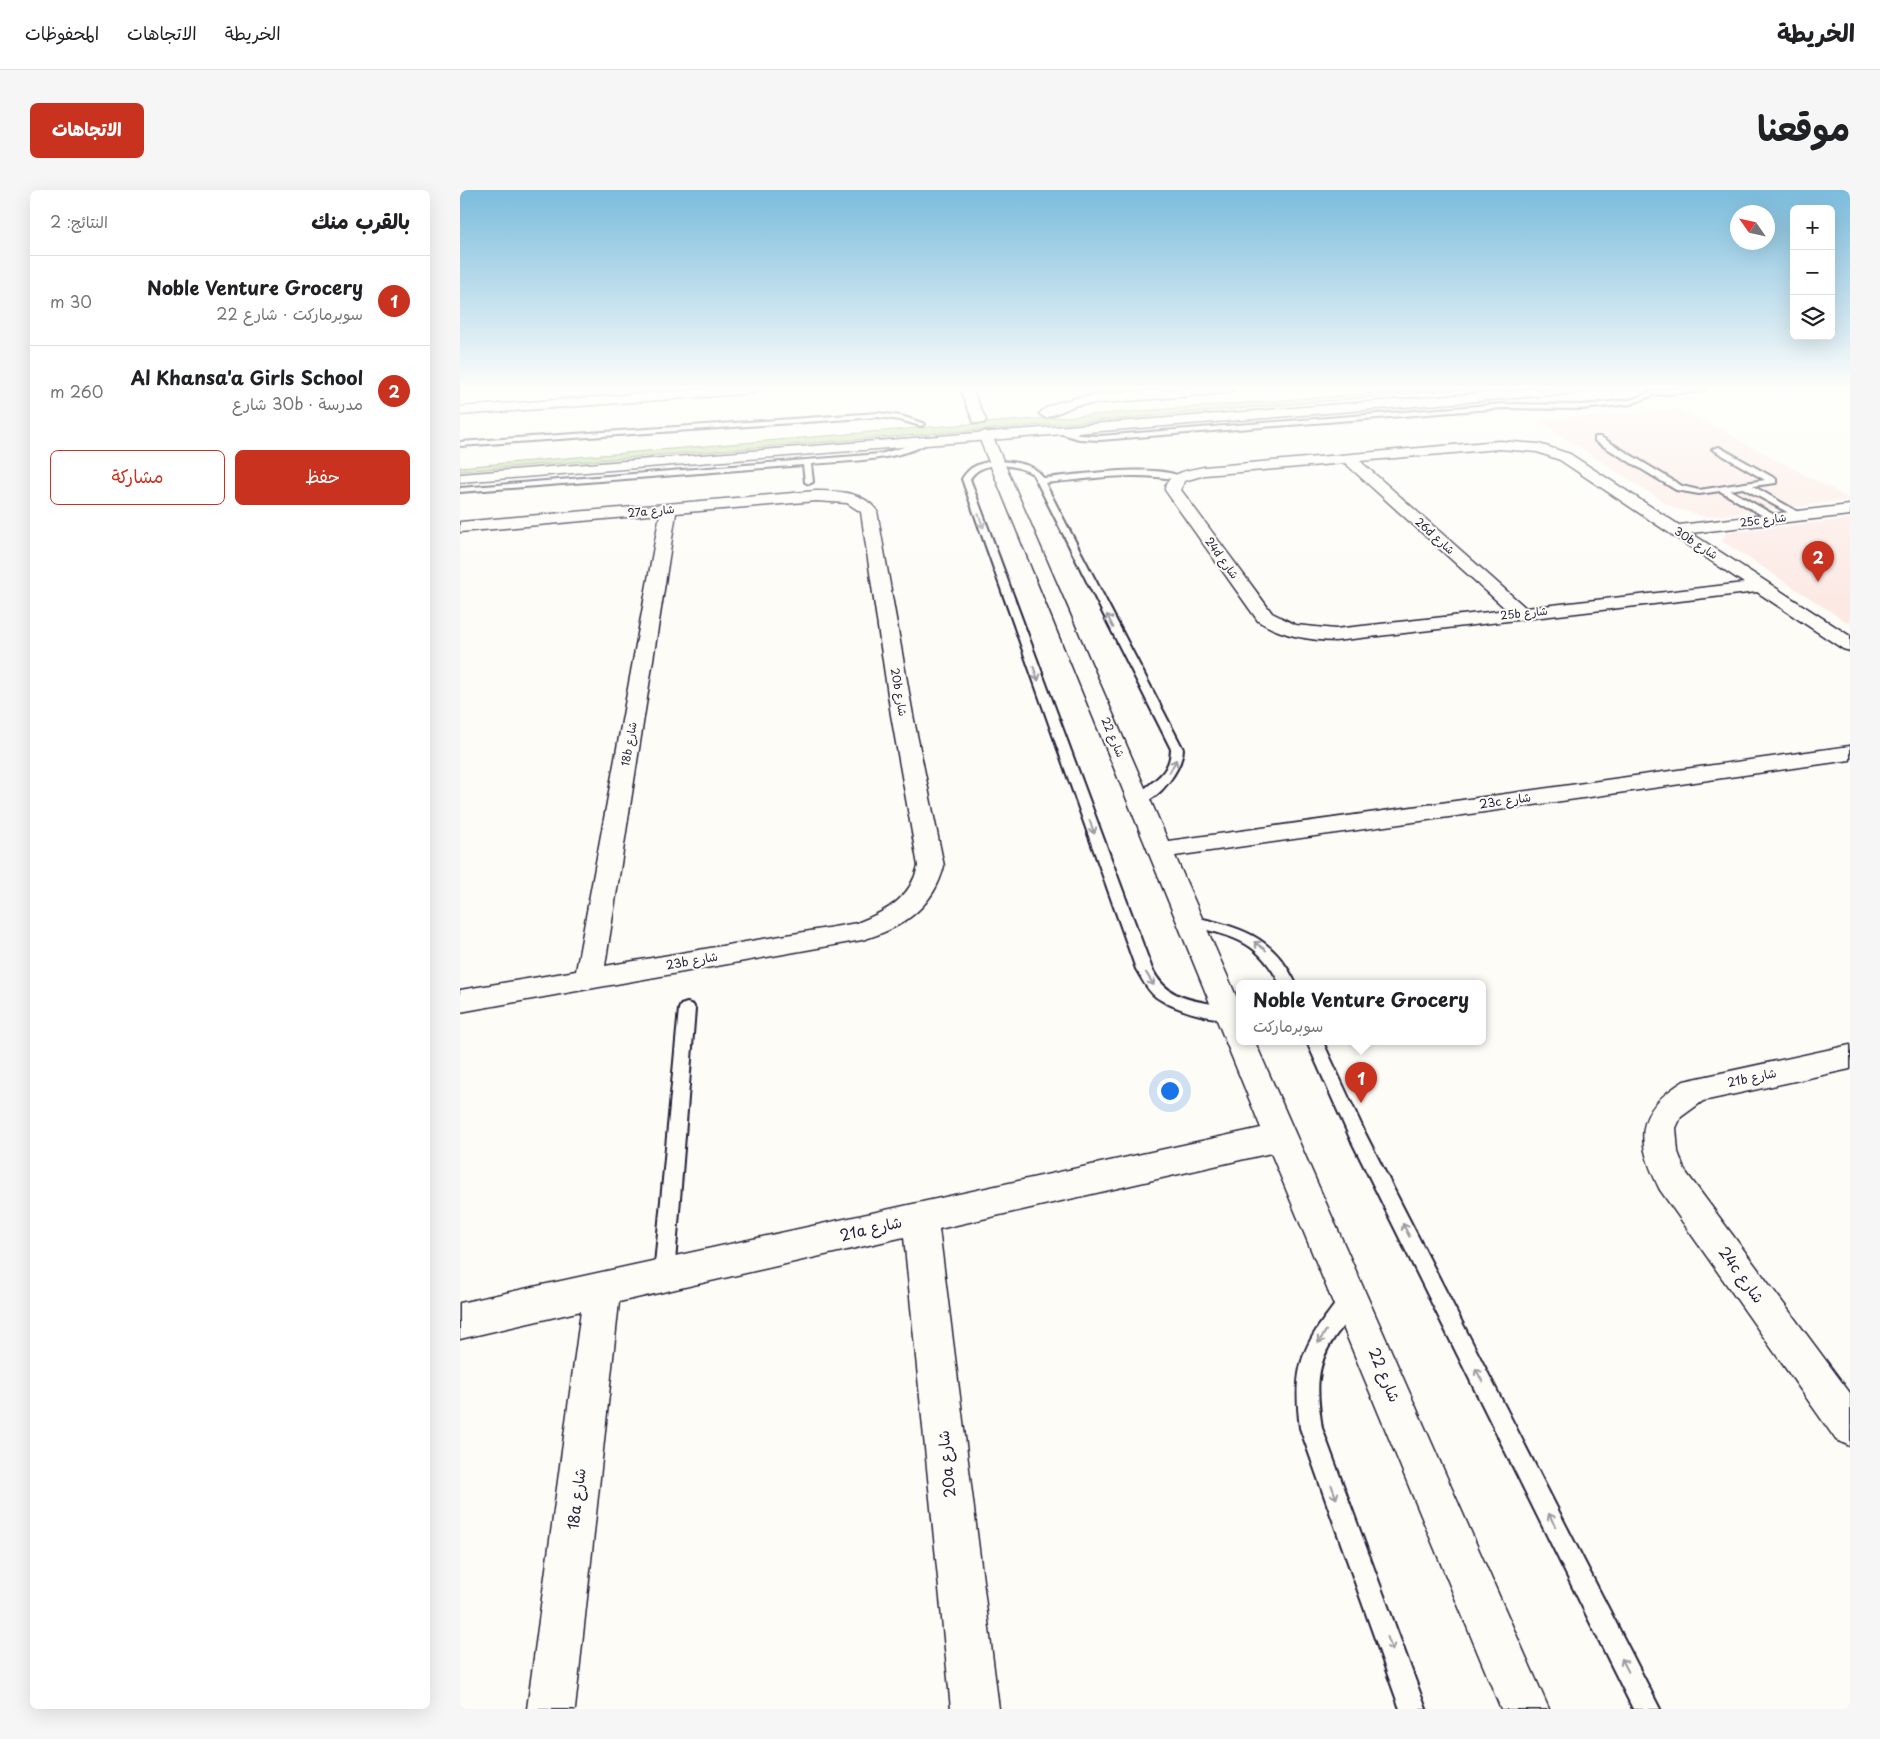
<!DOCTYPE html>
<html lang="ar">
<head>
<meta charset="utf-8">
<style>
  body { margin:0; font-family:"Playpen Sans","Playpen Sans Arabic",sans-serif; background:#f6f6f6; color:#202124; direction:rtl }
  .controls { position:absolute; right:15px; top:15px; display:grid; overflow:hidden; border-radius:8px; box-shadow:0 5px 20px #0002 }
  .controls button { width:45px; height:45px; display:grid; place-items:center; padding:0; border:0; border-bottom:1px solid #e0e0e0; background:#fff; color:#202124; font:25px sans-serif }
  .compass { position:absolute; left:1270px; top:15px; width:45px; height:45px; border-radius:50%; background:#fff; box-shadow:0 5px 20px #0002; rotate:304deg }
  .you { position:absolute; left:709px; top:900px; width:18px; height:18px; margin:-12px; border:4px solid #fff; border-radius:50%; background:#1a73e8; box-shadow:0 0 0 8px #1a73e833 }
  .badge { display:grid; place-items:center; width:32px; height:32px; border-radius:50%; background:#c8321e; color:#fff; font-size:16px; font-weight:700 }
  .pin { position:absolute; translate:-50% -41px; filter:drop-shadow(0 1px 2px #0008) }
  .pin::after { content:''; position:absolute; top:26px; width:18px; height:15px; background:inherit; clip-path:polygon(0 0,100% 0,50% 100%) }
  .popup { position:absolute; left:776px; top:790px; width:250px; height:65px; box-sizing:border-box; display:grid; place-content:center; border-radius:8px; background:#fff; filter:drop-shadow(0 1px 4px #0005); font-size:16px; white-space:nowrap; color:#757577 }
  .popup b { font-size:19px; color:#202124 }
  .popup::after { content:''; position:absolute; left:50%; top:100%; margin-left:-10px; border:10px solid transparent; border-top-color:#fff }
  .list { margin:0; padding:0; list-style:none }
  h2 { display:flex; justify-content:space-between; align-items:center; height:65px; margin:0; padding:0 20px; font-size:21px }
  h2 small { font-size:16px; font-weight:400; color:#757577 }
  .list li { display:grid; grid-template-columns:32px 1fr auto; gap:15px; align-items:center; box-sizing:border-box; height:90px; padding:0 20px; border-top:1px solid #e0e0e0 }
  .list b { display:block; font-size:19px; white-space:nowrap }
  .list p { margin:0; font-size:16px; white-space:nowrap; color:#757577 }
  .list em { font-size:16px; font-style:normal; color:#757577 }
  .actions { display:flex; gap:10px; padding:15px 20px }
  .actions a { flex:1; padding:11px 0; border:1px solid #c8321e; border-radius:8px; text-align:center; font-size:18px; color:#c8321e }
  .actions .main { background:#c8321e; color:#fff }
  .icon { flex:none; width:28px; height:28px; fill:none; stroke:currentColor; stroke-width:2; stroke-linecap:round; stroke-linejoin:round }
  .map { position:relative; flex:none; width:1390px; height:1519px; overflow:hidden; direction:ltr; border-radius:8px }
  header { display:flex; align-items:center; gap:30px; box-sizing:border-box; height:70px; padding:0 25px; background:#fff; border-bottom:1px solid #e0e0e0 }
  header strong { font-size:24px }
  nav { display:flex; gap:28px; margin-inline-start:auto; font-size:18px }
  .intro { display:flex; align-items:center; justify-content:space-between; box-sizing:border-box; height:120px; padding:0 30px }
  h1 { margin:0; font-size:35px }
  .button { padding:12px 22px; border-radius:8px; background:#c8321e; color:#fff; font-size:18px; font-weight:700 }
  main { display:flex; gap:30px; padding:0 30px }
  aside { flex:1; background:#fff; border-radius:8px; box-shadow:0 5px 20px #0002 }
  .map>svg:first-child { display:block }
</style>
</head>
<body>
<header>
<strong>الخريطة</strong>
<nav><a>الخريطة</a><a>الاتجاهات</a><a>المحفوظات</a></nav>
</header>
<div class="intro"><h1>موقعنا</h1><a class="button">الاتجاهات</a></div>
<main>
<div class="map">
<svg width="1390" height="1519" viewBox="0 0 1390 1519">
  <rect width="100%" height="100%" fill="#fdfcf7"/>
  <filter id="ink" filterUnits="userSpaceOnUse"><feTurbulence type="fractalNoise" baseFrequency=".02" numOctaves="2"/><feDisplacementMap in="SourceGraphic" scale="10" xChannelSelector="R" yChannelSelector="G"/><feConvolveMatrix kernelMatrix="1 2 1 2 8 2 1 2 1" color-interpolation-filters="sRGB"/></filter>
  <g filter="url(#ink)">
    <g fill="#fce9e4">
      <polygon points="1221,219 1390,309 1390,310 1246,327 1214,318 1078,231"/>
      <polygon points="1390,329 1390,434 1262,351 1266,343"/>
    </g>
    <polygon fill="#b8db95" stroke="#6d7e68" points="969,199 1008,199 659,229 0,281 0,277 458,238"/>
    <g fill="none" stroke-linecap="round" stroke-linejoin="round">
      <defs>
        <g id="lane">
          <polygon points="1217,199 1245,199 1242,201 1194,205 1171,214 1122,219 1043,218 640,250 619,249 589,240 593,238 619,245 640,246 1043,214 1122,215 1170,210 1193,201"/>
          <polygon points="418,223 441,226 465,234 461,236 440,230 418,227 0,256 0,252"/>
          <polygon points="1135,247 1141,247 1222,296 1239,300 1305,290 1252,259 1259,257 1316,289 1316,293 1293,296 1345,326 1338,328 1283,298 1270,300 1318,327 1318,331 1312,331 1260,301 1239,304 1216,300 1135,251"/>
          <path d="M465 248 472 250C445 271 385 271 351 274L353 292 349 294 345 292 343 275 0 302V298L420 264 441 258Z"/>
          <path d="M538 271C554 272 575 273 583 288 612 286 700 272 723 288L719 290C674 281 630 289 585 293L723 559C722 579 700 609 680 614L674 610C689 590 710 588 711 559L573 284C556 274 521 269 510 289L692 779C710 815 741 809 774 819L776 823 774 827C756 833 711 818 696 807 687 800 682 789 676 779L502 289C510 275 522 272 538 271Z"/>
          <path d="M730 726C779 737 813 745 836 794H820C796 747 771 747 725 734L723 731 725 728Z"/>
          <polygon points="227,813 233,815 235,819 214,1085 211,1091 204,1094 197,1091 194,1085 219,819 221,815"/>
          <polygon points="847,852 863,852 906,945 1200,1519 1173,1519 889,946"/>
          <path d="M891 1101 898 1103 901 1110C895 1124 883 1135 874 1148 854 1177 857 1205 862 1238L966 1519H940L840 1238C834 1191 837 1164 867 1125 874 1116 880 1105 891 1101Z"/>
        </g>
        <g id="street">
          <polygon points="244,199 300,199 294,203 0,225 0,217"/>
          <polygon points="500,199 512,199 526,230 524,233 514,233"/>
          <path d="M721 199H774L768 203 617 215 586 228 579 224C598 201 690 201 721 199Z"/>
          <polygon points="525,241 532,245 708,651 1390,556 1390,570 715,666 780,815 780,852 795,852 1089,1519 1041,1519 811,963 479,1039 539,1519 491,1519 444,1047 159,1112 115,1519 67,1519 121,1121 0,1149 0,1113 801,938 518,245"/>
          <path d="M1039 251 1079 254 1110 264 1219 335 1390 315V325L1231 343 1390 446V461L1383 459 1297 402 875 451C848 450 822 446 798 431L705 300C706 282 731 280 744 277ZM1039 259 1077 262 1100 270 1284 393 1066 418 900 271ZM885 273 1047 420 875 439 836 435 812 423 721 300 724 291 745 285Z"/>
          <path d="M356 301C378 301 403 301 417 321L453 525 484 676C474 717 441 739 402 750L0 822V800L116 781 200 324 0 342V332ZM356 311 387 313 401 322 431 525 458 676C450 709 427 721 397 733L145 776 216 323Z"/>
          <path d="M1390 855V879L1243 911 1221 927 1216 938 1218 962 1225 981 1390 1203V1256L1376 1250 1200 1000C1176 951 1173 922 1224 891Z"/>
        </g>
        <polygon id="primary" points="1072,199 1125,199 1119,203 0,292 0,284"/>
      </defs>
      <use href="#lane" stroke="#22223b" stroke-width="4"/>
      <use href="#street" stroke="#22223b" stroke-width="3"/>
      <use href="#primary" stroke="#22223b" stroke-width="3"/>
      <use href="#lane" fill="#fdfcf7" fill-rule="evenodd"/>
      <use href="#street" fill="#fdfcf7" fill-rule="evenodd"/>
      <use href="#primary" fill="#fdfcf7" fill-rule="evenodd"/>
    </g>
    <defs><path id="oneway-shaft" d="M-6 0H5M1.5-3L5.5 0L1.5 3" fill="none" stroke-width="1.6" stroke-linecap="round" stroke-linejoin="round" transform="scale(1.25)"/></defs>
    <g stroke="#9a9aa2">
      <use href="#oneway-shaft" transform="translate(521 331) rotate(70)"/>
      <use href="#oneway-shaft" transform="translate(650 431) rotate(-117)"/>
      <use href="#oneway-shaft" transform="translate(576 484) rotate(70)"/>
      <use href="#oneway-shaft" transform="translate(713 576) rotate(-62)"/>
      <use href="#oneway-shaft" transform="translate(632 637) rotate(70)"/>
      <use href="#oneway-shaft" transform="translate(800 756) rotate(-144)"/>
      <use href="#oneway-shaft" transform="translate(690 789) rotate(58)"/>
      <use href="#oneway-shaft" transform="translate(946 1040) rotate(-117)"/>
      <use href="#oneway-shaft" transform="translate(862 1147) rotate(122)"/>
      <use href="#oneway-shaft" transform="translate(1019 1185) rotate(-117)"/>
      <use href="#oneway-shaft" transform="translate(874 1302) rotate(70)"/>
      <use href="#oneway-shaft" transform="translate(1092 1330) rotate(-117)"/>
      <use href="#oneway-shaft" transform="translate(930 1454) rotate(70)"/>
      <use href="#oneway-shaft" transform="translate(1165 1475) rotate(-117)"/>
    </g>
  </g>
  <linearGradient id="sky" x2="0" y2="1"><stop stop-color="#7bbcdd"/><stop offset="0.48" stop-color="#fefefb"/><stop offset="1" stop-color="#fefefb" stop-opacity="0"/></linearGradient>
  <rect width="1390" height="412" fill="url(#sky)"/>
  <g text-anchor="middle" stroke-width="4" stroke-linejoin="round" paint-order="stroke">
    <g font-size="11" fill="#22223b" stroke="#fdfcf7">
      <text transform="translate(191 321) rotate(-5)" y="4">27a شارع</text>
      <text transform="translate(1303 330) rotate(-7)" y="4">25c شارع</text>
      <text transform="translate(975 346) rotate(42)" y="4">26d شارع</text>
      <text transform="translate(1236 353) rotate(33)" y="4">30b شارع</text>
      <text transform="translate(762 368) rotate(54)" y="4">24d شارع</text>
      <text transform="translate(1064 423) rotate(-6)" y="4">25b شارع</text>
      <text transform="translate(439 502) rotate(80)" y="4">20b شارع</text>
      <text transform="translate(653 547) rotate(67)" y="4">شارع 22</text>
      <text transform="translate(169 554) rotate(-80)" y="4">18b شارع</text>
    </g>
    <g font-size="12" fill="#22223b" stroke="#fdfcf7">
      <text transform="translate(1045 611) rotate(-8)" y="4">23c شارع</text>
      <text transform="translate(232 771) rotate(-10)" y="4">23b شارع</text>
      <text transform="translate(1292 888) rotate(-12)" y="4">21b شارع</text>
    </g>
    <g font-size="15" fill="#22223b" stroke="#fdfcf7">
      <text transform="translate(411 1039) rotate(-13)" y="5">21a شارع</text>
      <text transform="translate(1281 1085) rotate(54)" y="5">24c شارع</text>
      <text transform="translate(924 1185) rotate(67)" y="5">شارع 22</text>
      <text transform="translate(487 1274) rotate(-96)" y="5">20a شارع</text>
      <text transform="translate(117 1309) rotate(-83)" y="5">18a شارع</text>
    </g>
  </g>
</svg>
<div class="controls">
<button>+</button>
<button>−</button>
<button><svg class="icon" aria-label="layers" viewBox="0 0 24 24"><path d="M12 4l9 5-9 5-9-5zM3 14l9 5 9-5"/></svg></button>
</div>
<svg class="compass" viewBox="-18 -18 36 36"><path d="M0-13l5 13h-10z" fill="#e53935"/><path d="M0 13l5-13h-10z" fill="#757577"/></svg>
<div class="you"></div>
<div class="pin badge" style="left:901px;top:913px">1</div>
<div class="popup"><b>Noble Venture Grocery</b>سوبرماركت</div>
<div class="pin badge" style="left:1358px;top:392px">2</div>
</div>
<aside>
<h2>بالقرب منك<small>النتائج: 2</small></h2>
<ul class="list">
<li><span class="badge">1</span><div><b>Noble Venture Grocery</b><p>سوبرماركت · شارع 22</p></div><em>30 m</em></li>
<li><span class="badge">2</span><div><b>Al Khansa'a Girls School</b><p>مدرسة · 30b شارع</p></div><em>260 m</em></li>
</ul>
<div class="actions"><a class="main">حفظ</a><a>مشاركة</a></div>
</aside>
</main>
</body>
</html>
